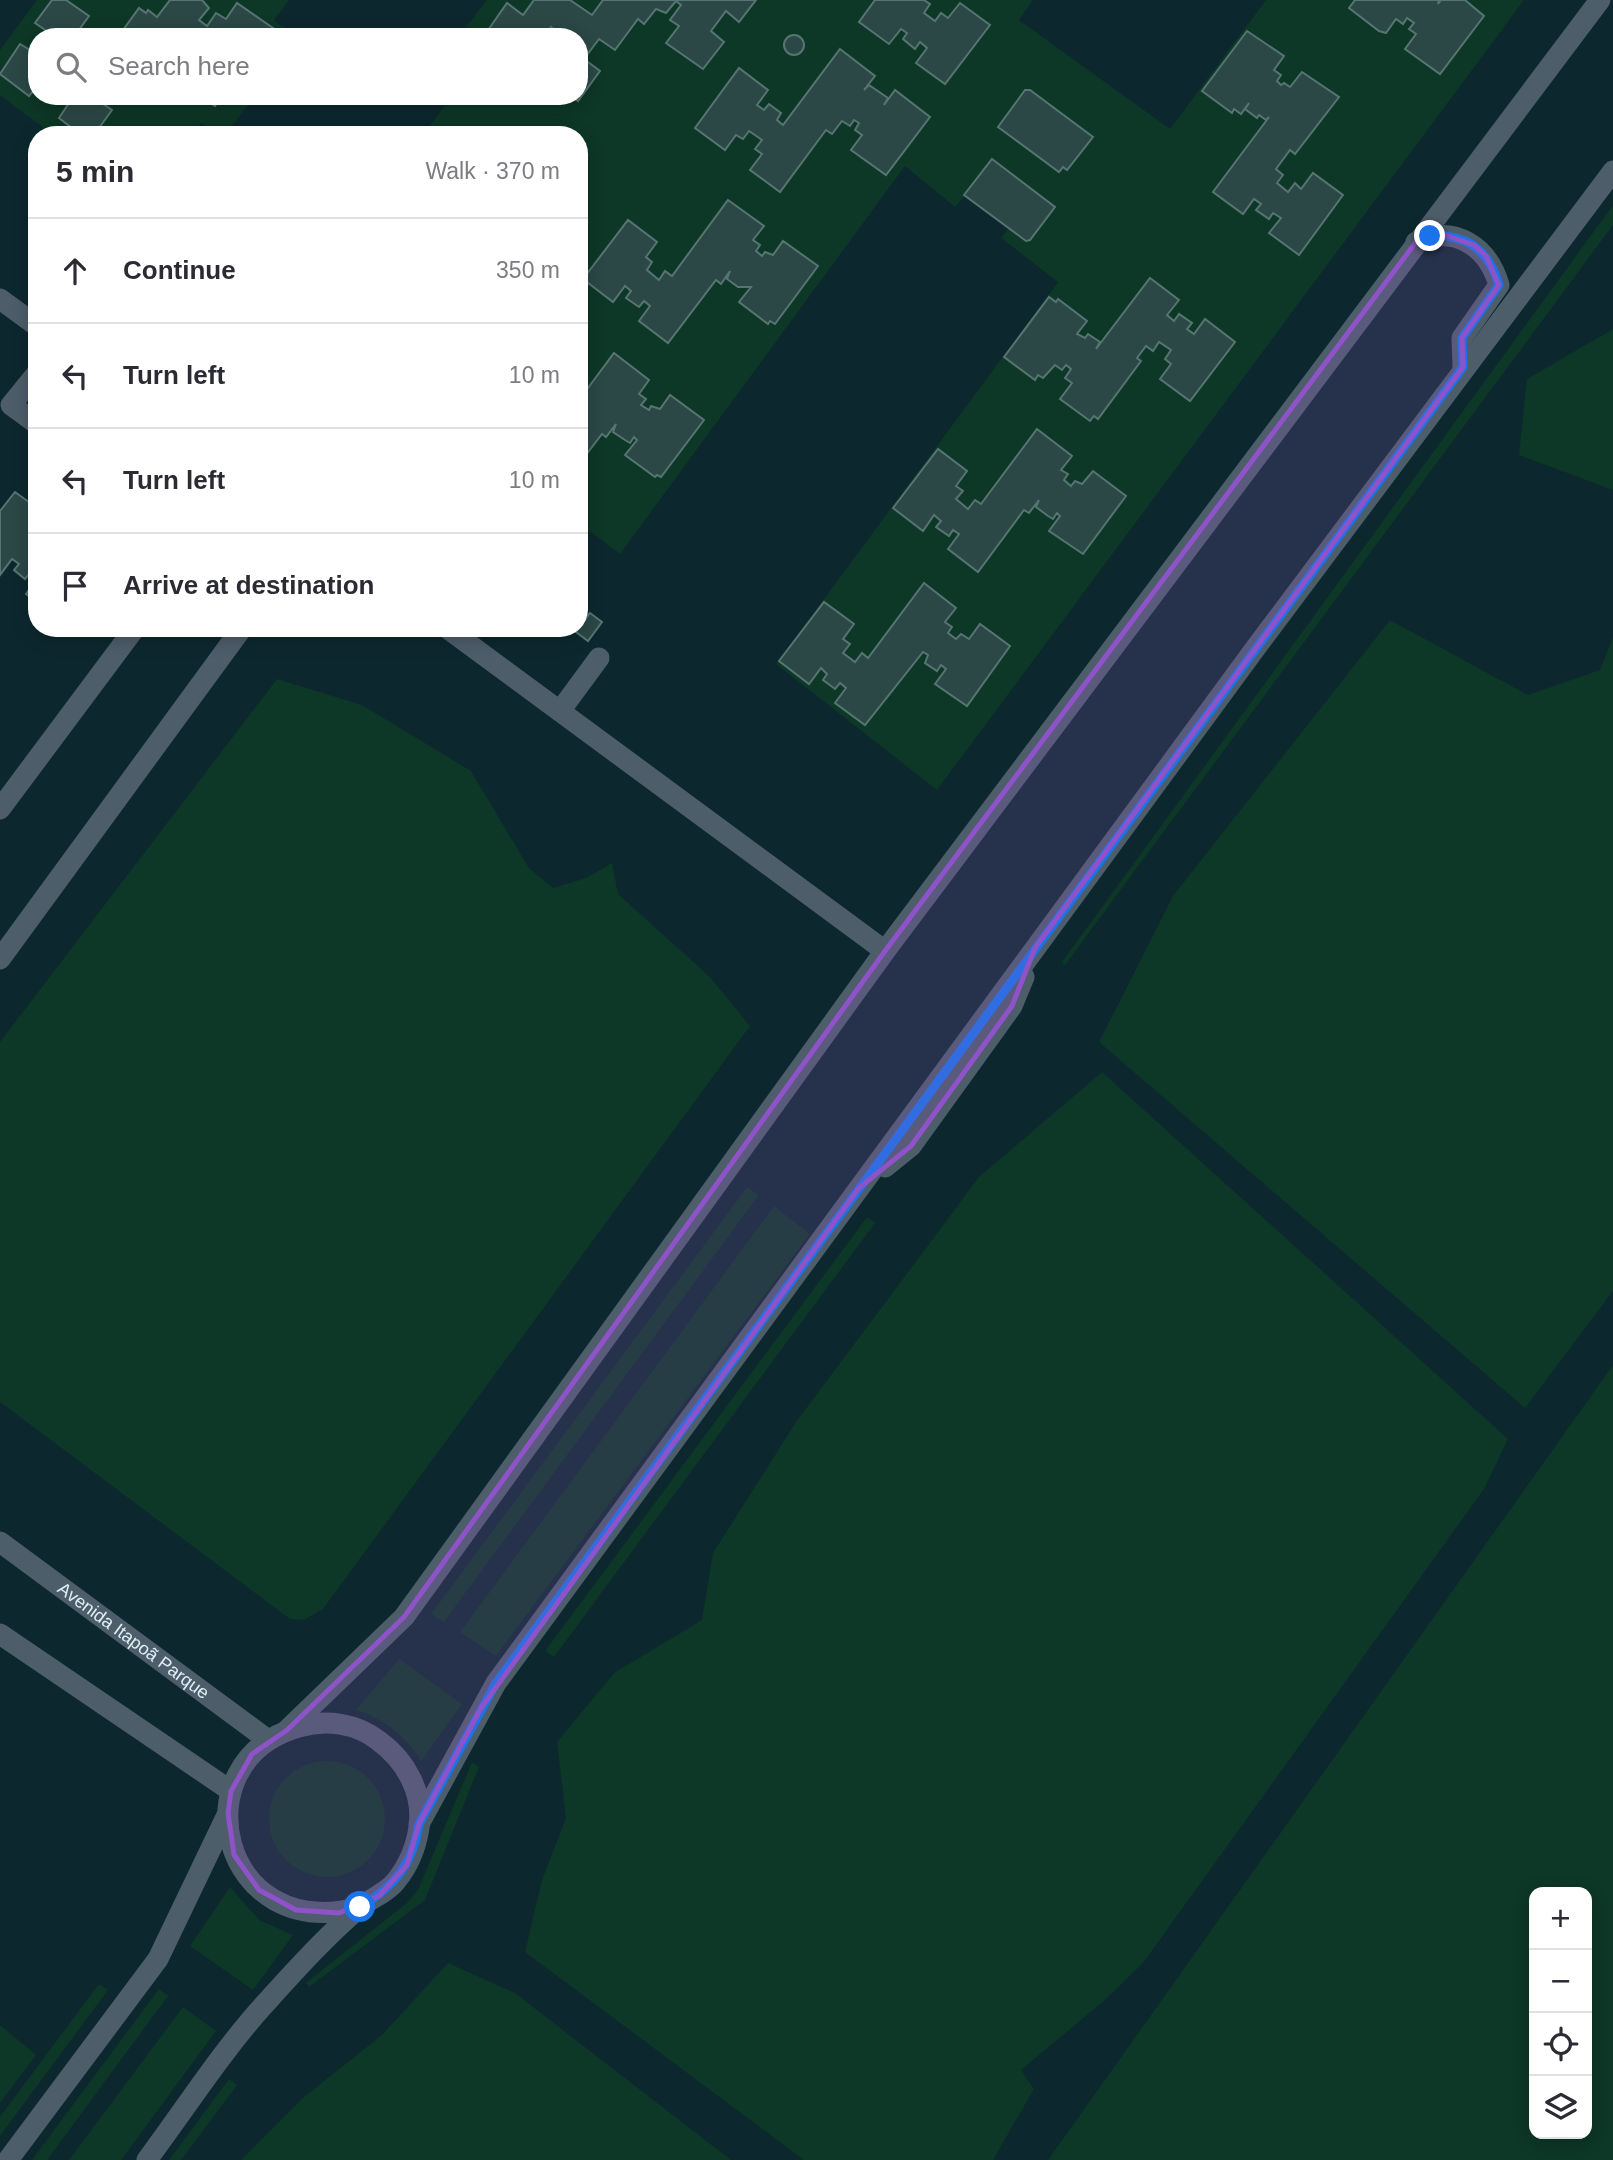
<!DOCTYPE html>
<html lang="en">
<head>
<meta charset="utf-8">
<style>
  body { margin:0; font-family:Arial,sans-serif; background:#f2f2f3; color:#2b2b33 }
  .controls { position:absolute; right:21px; bottom:21px; display:grid; overflow:hidden; border-radius:14px; box-shadow:0 4px 18px #0003 }
  .controls button { width:63px; height:63px; display:grid; place-items:center; padding:0; border:0; border-bottom:2px solid #e1e1e2; background:#fff; color:#2b2b33; font:35px sans-serif }
  .stop { position:absolute; width:21px; height:21px; margin:-16px; border:5px solid #1a73e8; border-radius:50%; background:#fff }
  .stop.end { background:#1a73e8; border-color:#fff; box-shadow:0 2px 7px #0008 }
  .list { margin:0; padding:0; list-style:none }
  h2 { display:flex; justify-content:space-between; align-items:center; height:91px; margin:0; padding:0 28px; font-size:30px }
  h2 small { font-size:23px; font-weight:400; color:#7c7c81 }
  .list li { display:grid; grid-template-columns:46px 1fr auto; gap:21px; align-items:center; box-sizing:border-box; height:105px; padding:0 28px; border-top:2px solid #e1e1e2 }
  .list b { display:block; font-size:26px; white-space:nowrap }
  .list em { font-size:23px; font-style:normal; color:#7c7c81 }
  .icon { flex:none; width:38px; height:38px; fill:none; stroke:currentColor; stroke-width:2; stroke-linecap:round; stroke-linejoin:round }
  .map { position:relative; flex:none; width:1613px; height:2160px; overflow:hidden }
  .search { position:absolute; background:#fff; box-shadow:0 4px 18px #0003; left:28px; top:28px; width:560px; height:77px; display:flex; align-items:center; gap:18px; box-sizing:border-box; padding:0 24px; border-radius:28px; color:#7c7c81; font-size:26px }
  .panel { position:absolute; background:#fff; box-shadow:0 4px 18px #0003; left:28px; top:126px; width:560px; height:511px; border-radius:28px }
  .map>svg:first-child { display:block }
</style>
</head>
<body>
<div class="map">
<svg width="1613" height="2160" viewBox="0 0 1613 2160">
  <rect width="100%" height="100%" fill="#0c282e"/>
  <g fill="#0d3726" fill-rule="evenodd">
    <polygon points="37,0 289,0 274,20 295,37 37,37 37,96 255,96 225,135 218,135 201,123 192,135 53,135 0,95 0,50"/>
    <polygon points="487,0 1033,0 1019,20 1170,129 1266,0 1524,0 937,790 776,664 1058,282 1001,238 1010,226 967,194 955,207 905,166 620,554 579,523 579,135 423,135 452,96 579,96 579,37 468,37 462,32"/>
    <polygon points="1613,205 1613,225 1065,965 1062,962"/>
    <polygon points="1613,329 1613,490 1519,455 1527,379"/>
    <polygon points="1390,620 1528,695 1600,670 1613,637 1613,1291 1525,1408 1099,1042 1173,896"/>
    <polygon points="277,679 362,705 471,771 529,868 553,888 586,878 612,863 618,894 710,977 750,1026 323,1609 304,1620 290,1619 0,1402 0,1042"/>
    <polygon points="1102,1072 1508,1439 1484,1489 1143,1963 1105,2000 1021,2070 1034,2089 993,2160 804,2160 525,1952 542,1880 566,1818 557,1742 614,1673 702,1620 713,1553 796,1422 979,1177"/>
    <polygon points="747,1187 759,1195 444,1622 431,1614"/>
    <polygon points="774,1206 810,1234 496,1656 460,1632"/>
    <polygon points="867,1217 875,1223 554,1657 545,1651"/>
    <path d="M1613 1365V2160H1048ZM1534 1892H1587V2134H1534Z"/>
    <path d="M399 1659 462 1704 421 1761C404 1734 385 1720 356 1710Z"/>
    <circle cx="327" cy="1819" r="58"/>
    <polygon points="472,1762 479,1767 425,1900 309,1987 306,1983 407,1903 418,1890"/>
    <polygon points="230,1887 259,1920 293,1935 253,1990 190,1946"/>
    <polygon points="448,1963 515,1993 731,2160 241,2160 304,2097 382,2035"/>
    <polygon points="99,1984 108,1990 0,2136 0,2117"/>
    <polygon points="159,1989 168,1996 47,2160 32,2160"/>
    <polygon points="183,2007 216,2031 121,2160 69,2160"/>
    <polygon points="0,2025 36,2055 0,2103"/>
    <polygon points="229,2079 237,2085 181,2160 169,2160"/>
  </g>
  <g fill="#2b4846" stroke="#567572" stroke-width="2">
    <polygon points="52,0 66,0 89,16 76,34 80,37 49,37 51,34 35,23"/>
    <polygon points="170,0 202,0 209,8 199,20 207,26 216,13 226,19 237,3 273,28 267,37 118,37 139,8 146,13 148,10 157,17"/>
    <polygon points="534,0 570,0 592,15 603,0 756,0 739,22 726,11 711,31 724,42 703,69 666,43 679,26 670,20 681,5 676,1 666,13 656,9 644,24 638,19 615,50 599,39 584,59 600,71 578,101 572,96 579,96 579,37 564,37 551,27 544,37 491,37 486,33 507,3 523,15"/>
    <polygon points="875,0 924,0 930,4 924,13 935,21 941,13 948,18 960,3 990,25 945,84 916,63 927,48 920,42 915,49 903,39 907,33 901,29 889,44 859,22"/>
    <polygon points="1355,0 1439,0 1438,4 1441,0 1465,0 1484,16 1440,74 1405,49 1416,34 1409,29 1414,23 1407,18 1403,24 1396,19 1386,33 1379,31 1349,8"/>
    <polygon points="1247,31 1284,56 1274,70 1281,75 1277,81 1281,85 1284,83 1290,87 1302,72 1339,97 1295,154 1290,150 1276,169 1283,175 1277,183 1288,192 1295,183 1301,189 1313,173 1343,195 1299,255 1269,233 1281,218 1273,213 1269,219 1256,210 1261,204 1254,199 1243,214 1213,192 1269,117 1266,120 1259,115 1257,118 1245,109 1249,103 1241,114 1234,109 1232,113 1202,91"/>
    <circle cx="794" cy="45" r="10"/>
    <polygon points="20,44 37,54 37,86 29,96 0,74"/>
    <polygon points="840,49 875,76 864,90 869,85 888,98 884,105 895,90 930,117 886,175 851,150 862,135 855,130 859,123 854,120 850,126 842,121 832,134 826,130 780,192 750,170 762,154 755,149 762,140 749,131 743,139 736,135 725,150 695,128 739,68 768,90 757,105 764,110 769,104 781,113 777,120 783,125"/>
    <polygon points="1025,90 1030,90 1093,137 1067,170 1063,167 1059,172 998,127"/>
    <polygon points="66,96 99,96 97,100 112,110 94,135 81,135 59,118 71,100"/>
    <polygon points="198,96 223,96 215,106"/>
    <polygon points="992,159 1055,207 1030,240 1026,241 964,195"/>
    <polygon points="728,200 764,226 753,240 760,245 756,251 762,256 765,252 773,255 783,241 818,266 775,324 770,321 768,324 739,302 751,287 738,287 727,279 730,271 721,284 716,280 668,343 639,321 650,306 644,301 639,307 626,298 631,291 625,286 613,302 583,279 628,220 657,242 646,257 652,262 647,270 659,280 665,271 672,276"/>
    <polygon points="1150,278 1179,300 1167,315 1174,321 1179,314 1192,323 1187,329 1194,334 1205,319 1235,342 1190,401 1160,379 1171,364 1165,359 1171,350 1159,342 1153,351 1146,346 1137,358 1141,361 1098,419 1094,416 1090,421 1060,399 1072,383 1065,378 1071,369 1066,365 1062,370 1055,365 1043,378 1038,375 1035,380 1004,357 1049,297 1056,302 1058,299 1087,321 1077,334 1085,338 1088,334 1100,342 1096,349"/>
    <polygon points="614,353 649,380 639,394 646,399 641,405 649,410 651,406 660,409 670,395 704,420 661,477 657,475 655,477 625,455 637,440 634,437 630,443 625,440 613,432 616,424 606,437 602,434 579,464 579,400"/>
    <polygon points="1037,429 1072,456 1061,470 1068,474 1064,480 1071,486 1075,481 1082,484 1093,471 1126,496 1083,554 1049,531 1060,516 1057,513 1053,519 1048,516 1036,507 1039,500 1029,513 1024,510 978,572 948,549 959,534 953,530 949,536 936,527 941,521 934,515 923,531 893,508 938,449 967,471 956,486 963,491 956,499 968,509 975,500 981,504"/>
    <polygon points="15,492 37,508 37,524 33,529 37,532 33,543 37,546 37,578 30,573 25,579 14,570 19,564 12,559 0,575 0,511"/>
    <polygon points="37,579 37,602 26,594"/>
    <polygon points="924,583 956,608 945,622 952,627 948,633 956,639 961,634 969,639 980,624 1010,646 967,706 935,684 946,669 941,665 937,671 925,663 928,655 923,652 865,725 835,703 846,688 840,683 835,689 823,680 827,674 821,668 809,684 779,661 824,602 854,624 843,639 850,644 843,653 855,662 862,653 868,658"/>
    <polygon points="590,613 602,622 588,641 576,632"/>
  </g>
  <g fill="none" stroke-linecap="round" stroke-linejoin="round">
    <g stroke="#4d5d6a" stroke-width="21">
      <path d="M1416 242C1455 224 1488 247 1499 285L1462 338 1463 367"/>
      <polyline points="0,299 37,326"/>
      <polyline points="37,373 11,405 37,424"/>
      <polyline points="447,628 885,951"/>
      <polyline points="560,711 599,658"/>
      <polyline points="0,809 135,628"/>
      <polyline points="0,959 242,628"/>
      <polyline points="885,1167 911,1146 1012,1006 1024,977"/>
      <path id="s1" d="M0 1542 268 1740"/>
      <polyline points="0,1634 231,1791"/>
      <polyline points="287,1730 404,1617 885,951 1600,0"/>
      <polyline points="419,1824 496,1683 1257,646 1613,171"/>
      <polyline points="8,2160 158,1959 227,1815"/>
      <path d="M147 2160C185 2109 220 2054 262 2007 292 1974 324 1938 358 1909 370 1898 386 1894 396 1881 409 1865 416 1847 419 1828 424 1793 406 1761 379 1741 356 1723 326 1719 299 1727 177 1761 221 1946 360 1907"/>
    </g>
  </g>
  <g fill="none" stroke-linecap="round" stroke-linejoin="round">
    <path stroke="#1a73e8" stroke-width="9" d="M360 1907C394 1887 413 1864 419 1824L496 1683 1463 367 1462 338 1499 285C1489 250 1466 233 1430 236"/>
  </g>
  <path fill="#8f53c9" fill-opacity="0.2" stroke="#8f53c9" stroke-width="5" stroke-linejoin="round" d="M1445 235 1474 245 1486 256 1499 285 1462 338 1463 367 1035 948 1012 1006 911 1146 859 1188 481 1708 419 1824 407 1865 379 1896 339 1913 296 1910 259 1890 234 1855 228 1813 231 1791 252 1754 287 1730 404 1617 885 951 1416 242Z"/>
  <g text-anchor="middle" stroke-width="7" stroke-linejoin="round" paint-order="stroke">
    <g font-size="18" fill="#deeef2" stroke="#0c282e">
      <text dy="6" stroke="none"><textPath href="#s1" startOffset="166">Avenida Itapoã Parque</textPath></text>
    </g>
  </g>
</svg>
<div class="controls">
<button>+</button>
<button>−</button>
<button><svg class="icon" aria-label="locate" viewBox="0 0 24 24"><circle cx="12" cy="12" r="6"/><path d="M12 2v4M12 18v4M2 12h4M18 12h4"/></svg></button>
<button><svg class="icon" aria-label="layers" viewBox="0 0 24 24"><path d="M12 4l9 5-9 5-9-5zM3 14l9 5 9-5"/></svg></button>
</div>
<div class="stop" style="left:360px;top:1907px"></div>
<div class="stop end" style="left:1430px;top:236px"></div>
<div class="search"><svg class="icon" aria-label="search" viewBox="0 0 24 24"><circle cx="10" cy="10" r="6"/><path d="M15 15l6 6"/></svg>Search here</div>
<section class="panel">
<h2>5 min<small>Walk · 370 m</small></h2>
<ul class="list">
<li><svg class="icon" aria-label="ahead" viewBox="0 0 24 24"><path d="M12 20V5M6 11l6-6 6 6"/></svg><div><b>Continue</b></div><em>350 m</em></li>
<li><svg class="icon" aria-label="left" viewBox="0 0 24 24"><path d="M17 20v-9H6M10 6l-5 5 5 5"/></svg><div><b>Turn left</b></div><em>10 m</em></li>
<li><svg class="icon" aria-label="left" viewBox="0 0 24 24"><path d="M17 20v-9H6M10 6l-5 5 5 5"/></svg><div><b>Turn left</b></div><em>10 m</em></li>
<li><svg class="icon" aria-label="arrive" viewBox="0 0 24 24"><path d="M6 21V4h12l-3 4 3 4H6"/></svg><div><b>Arrive at destination</b></div></li>
</ul>
</section>
</div>
</body>
</html>
